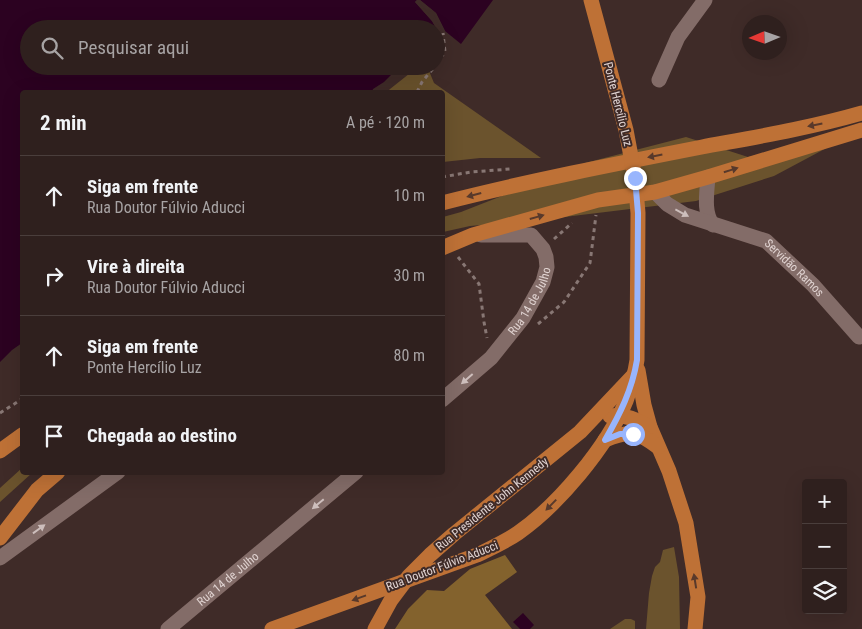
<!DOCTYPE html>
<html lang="pt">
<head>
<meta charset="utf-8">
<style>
  body { margin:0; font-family:"Roboto Condensed",sans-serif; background:#3b2d2b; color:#f1f3f6 }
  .controls { position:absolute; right:15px; bottom:15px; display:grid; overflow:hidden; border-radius:5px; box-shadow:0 5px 20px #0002 }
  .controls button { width:45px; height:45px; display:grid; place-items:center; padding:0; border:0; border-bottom:1px solid #4a3e3c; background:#2f201e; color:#f1f3f6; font:25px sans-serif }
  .compass { position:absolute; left:742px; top:15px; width:45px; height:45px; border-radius:50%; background:#2f201e; box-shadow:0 5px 20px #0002; rotate:268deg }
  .stop { position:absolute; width:15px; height:15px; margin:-11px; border:4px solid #98b5fd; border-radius:50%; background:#fff }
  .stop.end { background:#98b5fd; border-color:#fff; box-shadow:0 1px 5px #0008 }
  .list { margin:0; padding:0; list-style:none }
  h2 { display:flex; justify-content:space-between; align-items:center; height:65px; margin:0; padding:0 20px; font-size:21px }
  h2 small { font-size:16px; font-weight:400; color:#a7a3a4 }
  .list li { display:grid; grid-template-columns:32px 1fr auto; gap:15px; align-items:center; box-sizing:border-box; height:80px; padding:0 20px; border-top:1px solid #4a3e3c }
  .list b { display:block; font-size:19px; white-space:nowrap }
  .list p { margin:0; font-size:16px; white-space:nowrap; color:#a7a3a4 }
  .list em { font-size:16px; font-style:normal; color:#a7a3a4 }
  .icon { flex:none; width:28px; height:28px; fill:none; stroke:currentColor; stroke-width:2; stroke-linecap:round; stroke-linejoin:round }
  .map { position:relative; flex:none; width:862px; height:629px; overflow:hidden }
  .search { position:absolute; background:#2f201e; box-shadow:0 5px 20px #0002; left:20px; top:20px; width:425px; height:55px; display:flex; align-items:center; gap:12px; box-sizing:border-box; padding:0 18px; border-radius:28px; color:#a7a3a4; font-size:19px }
  .panel { position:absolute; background:#2f201e; box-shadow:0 5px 20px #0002; left:20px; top:90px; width:425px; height:385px; border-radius:5px }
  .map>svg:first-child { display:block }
</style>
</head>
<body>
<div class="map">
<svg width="862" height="629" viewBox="0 0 862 629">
  <rect width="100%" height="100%" fill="#3f2b28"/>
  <g fill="#6b532d">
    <polygon points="419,66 427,66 434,83 541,158 480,158 443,162 442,92 387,92 390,89"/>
    <polygon points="849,136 774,176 696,201 548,219 470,226 443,232 443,217 461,212 585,163 686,137 748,157"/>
    <polygon points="22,468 22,472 32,473 0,502 0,488"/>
    <polygon points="674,547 679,577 680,629 646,629 649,593 652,576 655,567 660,562 663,550"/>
    <polygon points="625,619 631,619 635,621 635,629 610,629"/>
  </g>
  <polygon fill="#83622d" points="505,555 517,572 485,595 512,629 395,629 408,609 427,590 444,591 470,569"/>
  <g fill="#2c0221">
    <polygon points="0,0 417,0 415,2 432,21 440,35 436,38 436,29 29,29 29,66 400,66 384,82 373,89 372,92 22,92 22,343 12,350 0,362"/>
    <polygon points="420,0 493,0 461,44 445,31 436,13"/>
    <polygon points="523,613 534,625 530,629 520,629 513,622"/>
  </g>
  <polygon fill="#3f2b28" points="417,0 420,0 436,13 445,31 443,33 434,15 419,3 435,20 442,34 440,35 432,21 415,2"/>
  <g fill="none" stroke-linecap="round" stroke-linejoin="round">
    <g stroke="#887774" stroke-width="3" stroke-dasharray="4 4" stroke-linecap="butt">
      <polyline points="436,64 445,52 443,33"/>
      <polyline points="417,92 422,82 435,66"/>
      <polyline points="442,177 471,172 510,169"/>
      <polyline points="554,239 572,223"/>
      <polyline points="458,257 479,284 484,322 487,338"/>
      <polyline points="538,324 564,302 590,263 596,215"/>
      <polyline points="0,413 22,399"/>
    </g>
    <g stroke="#836c68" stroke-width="15">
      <polyline points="659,80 678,37 705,0"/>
      <path d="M708 177C707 192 703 213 713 225"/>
      <path id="s1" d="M655 192 667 204 685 215 766 241 813 285 859 337"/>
      <path id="s2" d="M442 400 491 358 523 318 543 282 547 267 546 257 543 249 531 235H481"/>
      <polyline points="0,558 118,472"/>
      <path id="s3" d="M168 629 356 472"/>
    </g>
    <g stroke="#be7136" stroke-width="15">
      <path d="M442 203C528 181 615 164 702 147 756 137 810 128 862 113"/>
      <polyline points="442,248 473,235 598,200 655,192 708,177 862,130"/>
      <polyline points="638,370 644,405 650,427 669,471 686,523 698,597 695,629"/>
      <path d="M610 416C626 414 637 420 650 427"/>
      <path d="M605 440C630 430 637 431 658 447"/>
      <polyline points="0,451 22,435"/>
      <polyline points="0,538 37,490 58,472"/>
      <path d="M272 629 477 555C491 548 505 542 518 533 558 505 607 447 626 401 631 387 635 374 637 360L638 213 635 178 626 130 591 0"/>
      <polyline points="375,629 391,600 409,576 430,555 454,534 580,432 633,376"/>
    </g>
  </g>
  <defs><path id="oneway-solid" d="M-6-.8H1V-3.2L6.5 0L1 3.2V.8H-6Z" transform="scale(1.25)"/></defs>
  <g fill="#58392b">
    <use href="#oneway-solid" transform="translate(815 125) rotate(169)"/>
    <use href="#oneway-solid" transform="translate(655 156) rotate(169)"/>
    <use href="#oneway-solid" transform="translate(731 170) rotate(-17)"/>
    <use href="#oneway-solid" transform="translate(474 195) rotate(165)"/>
    <use href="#oneway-solid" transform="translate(537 217) rotate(-16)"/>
    <use href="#oneway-solid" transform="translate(551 505) rotate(134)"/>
    <use href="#oneway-solid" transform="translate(695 581) rotate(-99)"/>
    <use href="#oneway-solid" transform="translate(359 598) rotate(160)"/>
  </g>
  <g fill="#cdbebc">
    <use href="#oneway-solid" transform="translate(682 213) rotate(28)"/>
    <use href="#oneway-solid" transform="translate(467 379) rotate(139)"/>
    <use href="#oneway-solid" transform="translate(318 504) rotate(140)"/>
    <use href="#oneway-solid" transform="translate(39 529) rotate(-36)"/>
  </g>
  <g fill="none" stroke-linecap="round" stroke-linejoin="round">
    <path stroke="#98b5fd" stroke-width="6" d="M633 434H620L605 440C620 414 632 390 637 360L638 213 635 178"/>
  </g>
  <g text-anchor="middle" stroke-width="4" stroke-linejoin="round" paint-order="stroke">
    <g font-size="12" fill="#e0d3d1" stroke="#3f2b28">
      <text transform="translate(618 104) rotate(76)" y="4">Ponte Hercílio Luz</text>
      <text dy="4" stroke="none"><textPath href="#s1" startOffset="162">Servidão Ramos</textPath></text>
      <text dy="4" stroke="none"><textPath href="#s2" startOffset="134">Rua 14 de Julho</textPath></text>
      <text transform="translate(492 504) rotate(-39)" y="4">Rua Presidente John Kennedy</text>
      <text transform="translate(442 566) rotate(-21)" y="4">Rua Doutor Fúlvio Aducci</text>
      <text dy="4" stroke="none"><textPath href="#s3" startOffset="78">Rua 14 de Julho</textPath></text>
    </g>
  </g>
</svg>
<div class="controls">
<button>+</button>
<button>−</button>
<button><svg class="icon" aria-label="layers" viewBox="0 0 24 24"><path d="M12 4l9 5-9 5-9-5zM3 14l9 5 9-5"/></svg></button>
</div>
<svg class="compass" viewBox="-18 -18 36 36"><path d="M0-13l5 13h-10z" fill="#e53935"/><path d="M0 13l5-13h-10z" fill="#a7a3a4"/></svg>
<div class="stop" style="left:633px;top:434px"></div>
<div class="stop end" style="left:635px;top:178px"></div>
<div class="search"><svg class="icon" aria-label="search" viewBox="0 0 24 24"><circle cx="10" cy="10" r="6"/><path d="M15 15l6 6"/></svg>Pesquisar aqui</div>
<section class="panel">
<h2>2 min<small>A pé · 120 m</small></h2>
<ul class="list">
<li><svg class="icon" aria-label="ahead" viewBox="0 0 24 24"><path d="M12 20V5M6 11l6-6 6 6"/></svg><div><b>Siga em frente</b><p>Rua Doutor Fúlvio Aducci</p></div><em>10 m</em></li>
<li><svg class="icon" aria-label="right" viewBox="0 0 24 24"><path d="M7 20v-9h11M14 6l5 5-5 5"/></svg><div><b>Vire à direita</b><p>Rua Doutor Fúlvio Aducci</p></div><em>30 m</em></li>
<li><svg class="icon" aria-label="ahead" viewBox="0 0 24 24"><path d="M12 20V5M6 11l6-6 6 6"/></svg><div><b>Siga em frente</b><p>Ponte Hercílio Luz</p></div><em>80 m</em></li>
<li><svg class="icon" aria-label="arrive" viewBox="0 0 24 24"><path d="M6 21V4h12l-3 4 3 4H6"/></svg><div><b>Chegada ao destino</b></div></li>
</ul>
</section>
</div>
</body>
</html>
